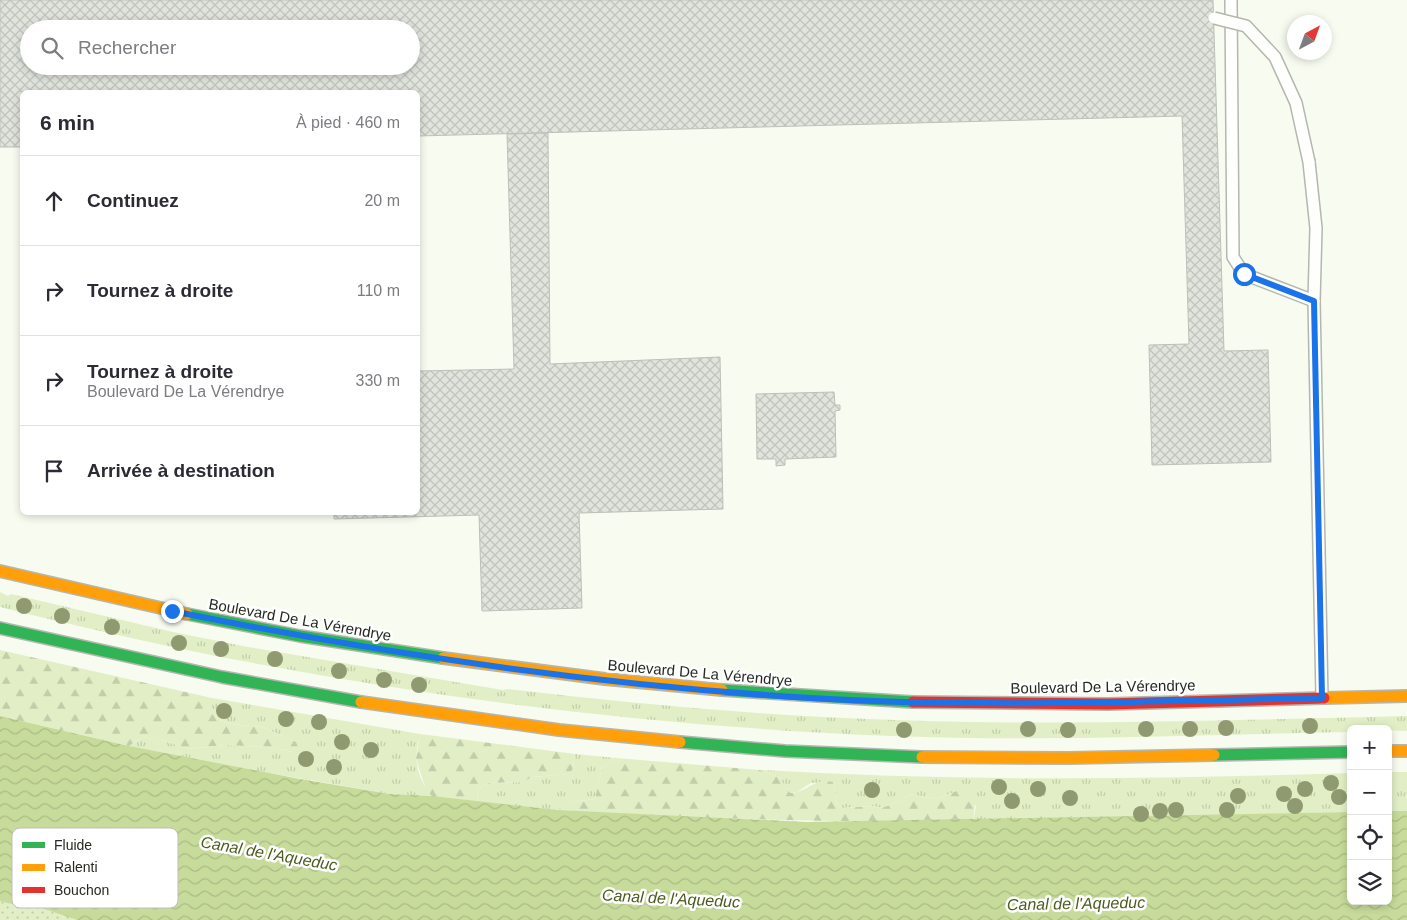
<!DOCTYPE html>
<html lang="fr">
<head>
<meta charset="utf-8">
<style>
  body { margin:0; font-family:Arial,sans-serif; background:#f7f7f7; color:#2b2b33 }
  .controls { position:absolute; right:15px; bottom:15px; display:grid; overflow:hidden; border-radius:8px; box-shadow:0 2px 8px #0003 }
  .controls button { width:45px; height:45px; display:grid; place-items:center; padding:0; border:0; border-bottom:1px solid #e1e1e2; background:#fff; color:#2b2b33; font:25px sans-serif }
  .compass { position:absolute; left:1287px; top:15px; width:45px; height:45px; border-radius:50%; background:#fff; box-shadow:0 2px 8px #0003; rotate:41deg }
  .stop { position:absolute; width:15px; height:15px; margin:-11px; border:4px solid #1a73e8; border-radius:50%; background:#fff }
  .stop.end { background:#1a73e8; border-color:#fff; box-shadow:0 1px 5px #0008 }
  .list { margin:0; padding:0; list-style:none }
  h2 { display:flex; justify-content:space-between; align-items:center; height:65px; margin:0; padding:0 20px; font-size:21px }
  h2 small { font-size:16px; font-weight:400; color:#7c7c81 }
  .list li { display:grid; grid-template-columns:32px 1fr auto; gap:15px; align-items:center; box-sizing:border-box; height:90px; padding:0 20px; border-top:1px solid #e1e1e2 }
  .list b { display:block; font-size:19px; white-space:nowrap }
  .list p { margin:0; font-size:16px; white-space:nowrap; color:#7c7c81 }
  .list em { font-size:16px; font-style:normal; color:#7c7c81 }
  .icon { flex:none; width:28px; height:28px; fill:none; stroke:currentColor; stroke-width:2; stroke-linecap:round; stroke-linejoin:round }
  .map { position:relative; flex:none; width:1407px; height:920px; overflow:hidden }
  .search { position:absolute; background:#fff; box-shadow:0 2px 8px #0003; left:20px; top:20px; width:400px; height:55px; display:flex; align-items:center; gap:12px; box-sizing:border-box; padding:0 18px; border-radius:28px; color:#7c7c81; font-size:19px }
  .panel { position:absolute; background:#fff; box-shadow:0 2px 8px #0003; left:20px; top:90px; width:400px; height:425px; border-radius:8px }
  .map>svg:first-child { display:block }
</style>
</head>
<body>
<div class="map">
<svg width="1407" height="920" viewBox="0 0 1407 920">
  <defs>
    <pattern id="grass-tufts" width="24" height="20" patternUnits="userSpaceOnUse" patternTransform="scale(1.25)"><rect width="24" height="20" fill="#e2efc6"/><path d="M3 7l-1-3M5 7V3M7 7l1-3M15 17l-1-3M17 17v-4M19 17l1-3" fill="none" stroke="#c2cdaa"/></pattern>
    <pattern id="forest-firs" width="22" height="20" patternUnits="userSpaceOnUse" patternTransform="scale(1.25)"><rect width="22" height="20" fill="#e2efc6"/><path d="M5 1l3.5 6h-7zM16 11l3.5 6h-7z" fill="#c2cdaa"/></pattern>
    <pattern id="park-dots" width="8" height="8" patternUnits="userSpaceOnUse" patternTransform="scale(1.25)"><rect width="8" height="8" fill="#e2efc6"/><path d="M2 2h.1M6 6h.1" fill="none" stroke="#c2cdaa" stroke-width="1.8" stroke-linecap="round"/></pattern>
    <pattern id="water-waves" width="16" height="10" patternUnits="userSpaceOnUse" patternTransform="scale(1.25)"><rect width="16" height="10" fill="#c7db9b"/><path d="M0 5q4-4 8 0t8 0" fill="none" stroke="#abbc85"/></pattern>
    <pattern id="building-cross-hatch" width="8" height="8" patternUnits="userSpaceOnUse" patternTransform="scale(1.25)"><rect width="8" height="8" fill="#e1e4dd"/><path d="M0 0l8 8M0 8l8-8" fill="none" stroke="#c1c4bd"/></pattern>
  </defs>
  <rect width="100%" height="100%" fill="#f7fbf0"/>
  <g fill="url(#grass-tufts)">
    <path d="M0 592 8 596 11 594 173 632 248 647 503 690 507 689C636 704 765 716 895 720 1066 726 1236 720 1407 716V731L1351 729V732C1198 735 1045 742 892 736 591 724 292 681 0 607Z"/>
    <path d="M212 698 420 734C420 740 417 744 417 750 414 764 422 787 432 796L390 794 211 763 129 746 142 737 161 740 190 749 225 745 270 747 292 752 296 742 262 727 231 724 218 719 212 713Z"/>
    <polygon points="575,754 616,758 602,767 595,799 565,803 558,810 479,802 477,790 487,783 523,782 532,777 569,774 573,768"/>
    <path d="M760 770C957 782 1154 779 1351 773V812L973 821 976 806 959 790 936 799 909 794 903 800 882 808 873 806 843 808 837 805 833 782 811 783 797 792 789 793 779 777Z"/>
    <rect x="1388" y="772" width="19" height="39"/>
  </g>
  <g fill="url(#forest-firs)">
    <polygon points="0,650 212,698 212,713 218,719 231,724 262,727 296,742 299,750 292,752 270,747 225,745 189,749 161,740 142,737 129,746 0,716"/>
    <polygon points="420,734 575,754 573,768 570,774 532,777 523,782 487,783 477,790 479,802 432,796 426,790 416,759"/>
    <path d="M616 758 760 770 779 777 790 793C809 792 810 779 833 782L837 805 844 808 873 806 882 808 903 800 909 794 936 799 959 790 971 789 976 794 973 821C834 823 697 819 558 810L564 803 595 799 602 767Z"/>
  </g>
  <polygon fill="url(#park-dots)" points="0,901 26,908 41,908 77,920 0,920"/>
  <polygon fill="url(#water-waves)" points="0,716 129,746 300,779 390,794 432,796 558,810 807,822 1351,812 1351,901 1388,901 1388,811 1407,811 1407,920 77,920 41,908 26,908 0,901"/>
  <g fill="url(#building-cross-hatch)" stroke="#bdc0b8" fill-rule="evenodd">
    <path d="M0 0H1213L1224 351 1268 350 1271 462 1152 465 1149 345 1189 344 1182 116 418 136V92H22V147H0ZM29 29H411V66H29Z"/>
    <polygon points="548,133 550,364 720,357 723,509 579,513 582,608 482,611 479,515 334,519 334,512 418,512 418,371 514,369 507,134"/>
    <polygon points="834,392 835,405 840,405 840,410 835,411 836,457 785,459 785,465 776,466 776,459 757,459 756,394"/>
  </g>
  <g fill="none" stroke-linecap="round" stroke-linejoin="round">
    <defs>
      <g id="lane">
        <polyline points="1231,0 1233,257 1244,274 1314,301"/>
        <polyline points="1309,162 1316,228 1314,301 1322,698"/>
      </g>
      <g id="fast">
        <polyline points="187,614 300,636 443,658"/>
        <polyline points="0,628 222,677 361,702"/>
        <polyline points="722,690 913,702"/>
        <polyline points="680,742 785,751 922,757"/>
        <polyline points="1214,755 1351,752"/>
      </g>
      <g id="slow">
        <polyline points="0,571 187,614"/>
        <polyline points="443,658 605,679 722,690"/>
        <polyline points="1324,698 1407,696"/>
        <polyline points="361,702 559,730 680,742"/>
        <polyline points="1388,751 1407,751"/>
        <polyline points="922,757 1069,758 1214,755"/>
      </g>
      <polyline id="jam" points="913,702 1108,704 1324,698"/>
    </defs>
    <use href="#lane" stroke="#b4b7af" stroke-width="14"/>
    <use href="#fast" stroke="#b4b7af" stroke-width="14"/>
    <use href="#slow" stroke="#b4b7af" stroke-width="14"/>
    <use href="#jam" stroke="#b4b7af" stroke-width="14"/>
    <use href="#lane" stroke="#fefefd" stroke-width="11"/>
    <use href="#fast" stroke="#30b455" stroke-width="11"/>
    <use href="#slow" stroke="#ff9f0a" stroke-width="11"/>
    <use href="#jam" stroke="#e5322d" stroke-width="11"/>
    <defs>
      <polyline id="lane-bridge" points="1214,18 1246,26 1275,57 1296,103 1309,162"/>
    </defs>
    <use href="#lane-bridge" stroke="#b4b7af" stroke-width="14" stroke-linecap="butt"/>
    <use href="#lane-bridge" stroke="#fefefd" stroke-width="11"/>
  </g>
  <g fill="#909a71">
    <circle cx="24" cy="606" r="8"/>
    <circle cx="62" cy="616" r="8"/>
    <circle cx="112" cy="627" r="8"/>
    <circle cx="179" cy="643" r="8"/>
    <circle cx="221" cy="649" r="8"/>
    <circle cx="275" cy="659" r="8"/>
    <circle cx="339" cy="671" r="8"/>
    <circle cx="384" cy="680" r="8"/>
    <circle cx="419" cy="685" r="8"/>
    <circle cx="224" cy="711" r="8"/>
    <circle cx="286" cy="719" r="8"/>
    <circle cx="319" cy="722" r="8"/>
    <circle cx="1310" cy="726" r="8"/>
    <circle cx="1226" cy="728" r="8"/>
    <circle cx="1028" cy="729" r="8"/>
    <circle cx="1146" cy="729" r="8"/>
    <circle cx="1190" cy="729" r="8"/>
    <circle cx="904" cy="730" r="8"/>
    <circle cx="1068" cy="730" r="8"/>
    <circle cx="342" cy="742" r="8"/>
    <circle cx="371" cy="750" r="8"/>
    <circle cx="306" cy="759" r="8"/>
    <circle cx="334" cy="767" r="8"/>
    <circle cx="1331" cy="783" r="8"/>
    <circle cx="999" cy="787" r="8"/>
    <circle cx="1038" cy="789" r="8"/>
    <circle cx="1305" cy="789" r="8"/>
    <circle cx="872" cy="790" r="8"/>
    <circle cx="1284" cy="794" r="8"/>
    <circle cx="1238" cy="796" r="8"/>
    <circle cx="1339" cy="797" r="8"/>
    <circle cx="1070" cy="798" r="8"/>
    <circle cx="1012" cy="801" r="8"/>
    <circle cx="1295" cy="806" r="8"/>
    <circle cx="1176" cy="810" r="8"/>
    <circle cx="1227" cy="810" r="8"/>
    <circle cx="1160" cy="811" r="8"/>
    <circle cx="1141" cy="814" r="8"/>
  </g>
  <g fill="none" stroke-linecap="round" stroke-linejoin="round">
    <path stroke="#1a73e8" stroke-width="6" d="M172 611C383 654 596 685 811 698 981 708 1152 701 1322 698L1314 301 1244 274"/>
  </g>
  <g text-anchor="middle" stroke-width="5" stroke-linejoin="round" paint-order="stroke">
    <g font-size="15" fill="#272a23" stroke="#fff">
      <text transform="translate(300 620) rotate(10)" y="5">Boulevard De La Vérendrye</text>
      <text transform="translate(700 673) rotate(5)" y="5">Boulevard De La Vérendrye</text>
      <text transform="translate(1103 687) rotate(-1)" y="5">Boulevard De La Vérendrye</text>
    </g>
    <g font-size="16" font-style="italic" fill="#4d5d20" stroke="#fff">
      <text transform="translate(269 853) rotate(10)" y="6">Canal de l'Aqueduc</text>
      <text transform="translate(671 898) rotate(3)" y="6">Canal de l'Aqueduc</text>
      <text transform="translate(1076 903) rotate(-1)" y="6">Canal de l'Aqueduc</text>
    </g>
  </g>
  <rect x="12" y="828" width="166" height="80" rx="8" fill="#fff" stroke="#bebfbd" stroke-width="1"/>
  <rect x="22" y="842" width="23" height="6" fill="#30b455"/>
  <rect x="22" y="864" width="23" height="7" fill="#ff9f0a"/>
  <rect x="22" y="887" width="23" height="6" fill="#e5322d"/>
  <g font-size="14" fill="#272a23">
    <text x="54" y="850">Fluide</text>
    <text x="54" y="872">Ralenti</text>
    <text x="54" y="895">Bouchon</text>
  </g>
</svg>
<div class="controls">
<button>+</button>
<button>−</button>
<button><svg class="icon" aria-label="locate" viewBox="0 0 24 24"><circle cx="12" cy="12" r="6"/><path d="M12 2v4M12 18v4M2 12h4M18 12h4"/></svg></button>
<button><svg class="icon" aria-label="layers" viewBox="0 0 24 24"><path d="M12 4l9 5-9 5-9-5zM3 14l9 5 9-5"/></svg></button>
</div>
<svg class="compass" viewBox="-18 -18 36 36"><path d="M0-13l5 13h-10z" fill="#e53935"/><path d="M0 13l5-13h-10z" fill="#7c7c81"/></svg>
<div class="stop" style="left:1244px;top:274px"></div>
<div class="stop end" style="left:172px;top:611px"></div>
<div class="search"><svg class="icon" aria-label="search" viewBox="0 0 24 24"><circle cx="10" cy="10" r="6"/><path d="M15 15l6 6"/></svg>Rechercher</div>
<section class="panel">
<h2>6 min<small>À pied · 460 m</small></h2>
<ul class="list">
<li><svg class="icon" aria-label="ahead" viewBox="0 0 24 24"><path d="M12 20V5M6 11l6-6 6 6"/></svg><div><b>Continuez</b></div><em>20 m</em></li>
<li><svg class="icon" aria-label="right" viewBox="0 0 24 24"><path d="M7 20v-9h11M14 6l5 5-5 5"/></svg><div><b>Tournez à droite</b></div><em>110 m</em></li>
<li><svg class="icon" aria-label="right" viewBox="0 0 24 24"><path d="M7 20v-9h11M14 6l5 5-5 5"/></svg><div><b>Tournez à droite</b><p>Boulevard De La Vérendrye</p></div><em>330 m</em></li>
<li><svg class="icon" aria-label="arrive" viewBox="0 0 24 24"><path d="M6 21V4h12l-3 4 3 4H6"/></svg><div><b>Arrivée à destination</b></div></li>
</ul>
</section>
</div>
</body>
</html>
